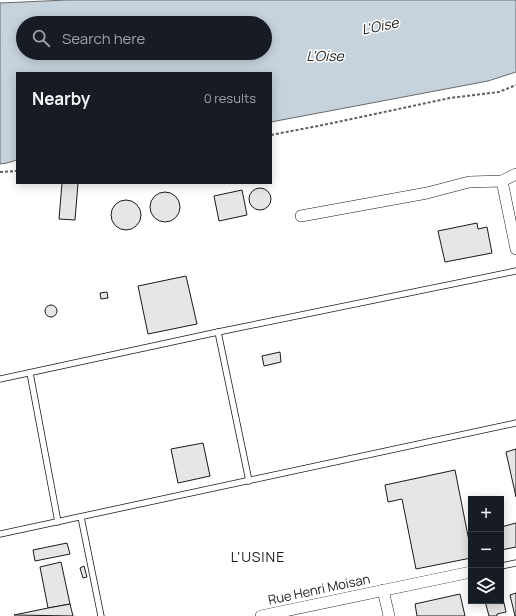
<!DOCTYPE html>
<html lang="en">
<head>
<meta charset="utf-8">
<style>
  body { margin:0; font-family:Manrope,sans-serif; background:#242831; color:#f1f3f6 }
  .controls { position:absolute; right:12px; bottom:12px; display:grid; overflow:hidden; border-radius:0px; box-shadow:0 2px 10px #0003 }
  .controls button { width:36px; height:36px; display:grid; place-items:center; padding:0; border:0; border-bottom:1px solid #363941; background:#171b24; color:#f1f3f6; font:20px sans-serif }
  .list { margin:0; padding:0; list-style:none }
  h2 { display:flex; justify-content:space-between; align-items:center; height:52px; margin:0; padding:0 16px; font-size:17px }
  h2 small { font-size:13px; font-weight:400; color:#9ea1a6 }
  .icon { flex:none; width:22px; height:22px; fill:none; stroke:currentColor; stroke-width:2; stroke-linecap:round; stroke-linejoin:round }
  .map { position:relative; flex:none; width:516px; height:616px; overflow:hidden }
  .search { position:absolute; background:#171b24; box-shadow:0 2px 10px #0003; left:16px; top:16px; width:256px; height:44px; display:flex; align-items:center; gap:10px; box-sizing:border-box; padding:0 14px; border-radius:22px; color:#9ea1a6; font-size:15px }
  .panel { position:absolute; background:#171b24; box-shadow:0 2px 10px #0003; left:16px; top:72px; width:256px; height:112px; border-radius:0px }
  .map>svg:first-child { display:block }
</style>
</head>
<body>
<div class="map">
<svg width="516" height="616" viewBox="0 0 516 616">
  <rect width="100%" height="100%" fill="#fff"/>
  <path fill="#c6d2dc" stroke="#6a6a6a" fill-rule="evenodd" d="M67 0H516V72L488 81 271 122V73H17V160L7 163 0 164V3ZM23 23H265V53H23Z"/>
  <g fill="#e6e6e6" stroke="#1a1a1a">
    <polygon points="62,183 78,183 75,220 59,219"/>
    <circle cx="260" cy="199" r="11"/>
    <polygon points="242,190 247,215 219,221 214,196"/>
    <circle cx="165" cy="207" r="15"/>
    <circle cx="126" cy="215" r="15"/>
    <polygon points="477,223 478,229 487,227 492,253 445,262 438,231"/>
    <polygon points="186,276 197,324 148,334 138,286"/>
    <polygon points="107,292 108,298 101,299 100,293"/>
    <circle cx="51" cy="311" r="6"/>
    <polygon points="280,352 281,362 264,366 262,356"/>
    <polygon points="203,443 210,476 178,483 171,449"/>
    <polygon points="516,449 516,497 506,452"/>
    <polygon points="455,470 471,551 471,558 416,569 402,499 388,502 385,485"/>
    <polygon points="516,523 516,547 501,550 501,527"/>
    <polygon points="67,543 70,554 35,561 33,550"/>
    <polygon points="61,562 70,604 48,608 40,567"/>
    <polygon points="84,566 87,577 83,578 80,568"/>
    <polygon points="501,590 506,612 497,614 497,616 489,616 485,601 501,601"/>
    <polygon points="516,593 516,616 515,616 510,595"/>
    <polygon points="460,594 465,616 417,616 415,604"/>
    <polygon points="70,604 73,616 14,615 48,608"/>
  </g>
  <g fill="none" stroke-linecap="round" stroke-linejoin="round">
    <defs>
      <g id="lane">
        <polyline points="218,332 249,481"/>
        <polyline points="30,373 58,522"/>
        <polyline points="0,379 218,332 516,271"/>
        <polyline points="81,517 101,616"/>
        <polyline points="0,534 516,423"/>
        <polyline points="501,566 516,563"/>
      </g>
      <g id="street">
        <polyline points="502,181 516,249"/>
        <polyline points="301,216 427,193 469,182 502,181 516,174"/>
        <polyline points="383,590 389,616"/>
        <polyline points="261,616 471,572"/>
      </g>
    </defs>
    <use href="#lane" stroke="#1a1a1a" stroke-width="7"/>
    <use href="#street" stroke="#1a1a1a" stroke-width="12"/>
    <g stroke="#5f5f5f" stroke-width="2" stroke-dasharray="3 2" stroke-linecap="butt">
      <polyline points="271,135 328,124 450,98 499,92 516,85"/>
      <polyline points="0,172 17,171"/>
    </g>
    <use href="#lane" stroke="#fff" stroke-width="5.5"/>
    <use href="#street" stroke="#fff" stroke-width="11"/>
  </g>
  <g text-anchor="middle" stroke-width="3" stroke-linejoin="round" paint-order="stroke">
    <g font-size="13" fill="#1a1a1a" stroke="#fff">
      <text transform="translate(319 589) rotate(-12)" y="5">Rue Henri Moisan</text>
    </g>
    <g font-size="14" font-style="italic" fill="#1a1a1a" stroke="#fff">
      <text transform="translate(380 26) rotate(-12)" y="5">L'Oise</text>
      <text x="325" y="61">L’Oise</text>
    </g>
    <g font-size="14" letter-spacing="1" fill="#1a1a1a" stroke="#fff">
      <text x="258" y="562">L'USINE</text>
    </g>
  </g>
</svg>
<div class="controls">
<button>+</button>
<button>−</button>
<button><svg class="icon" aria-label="layers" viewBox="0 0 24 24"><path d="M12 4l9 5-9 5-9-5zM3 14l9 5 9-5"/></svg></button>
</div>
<div class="search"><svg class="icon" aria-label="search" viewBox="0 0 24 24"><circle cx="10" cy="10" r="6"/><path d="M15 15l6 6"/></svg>Search here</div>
<section class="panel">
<h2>Nearby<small>0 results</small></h2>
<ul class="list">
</ul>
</section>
</div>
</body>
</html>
